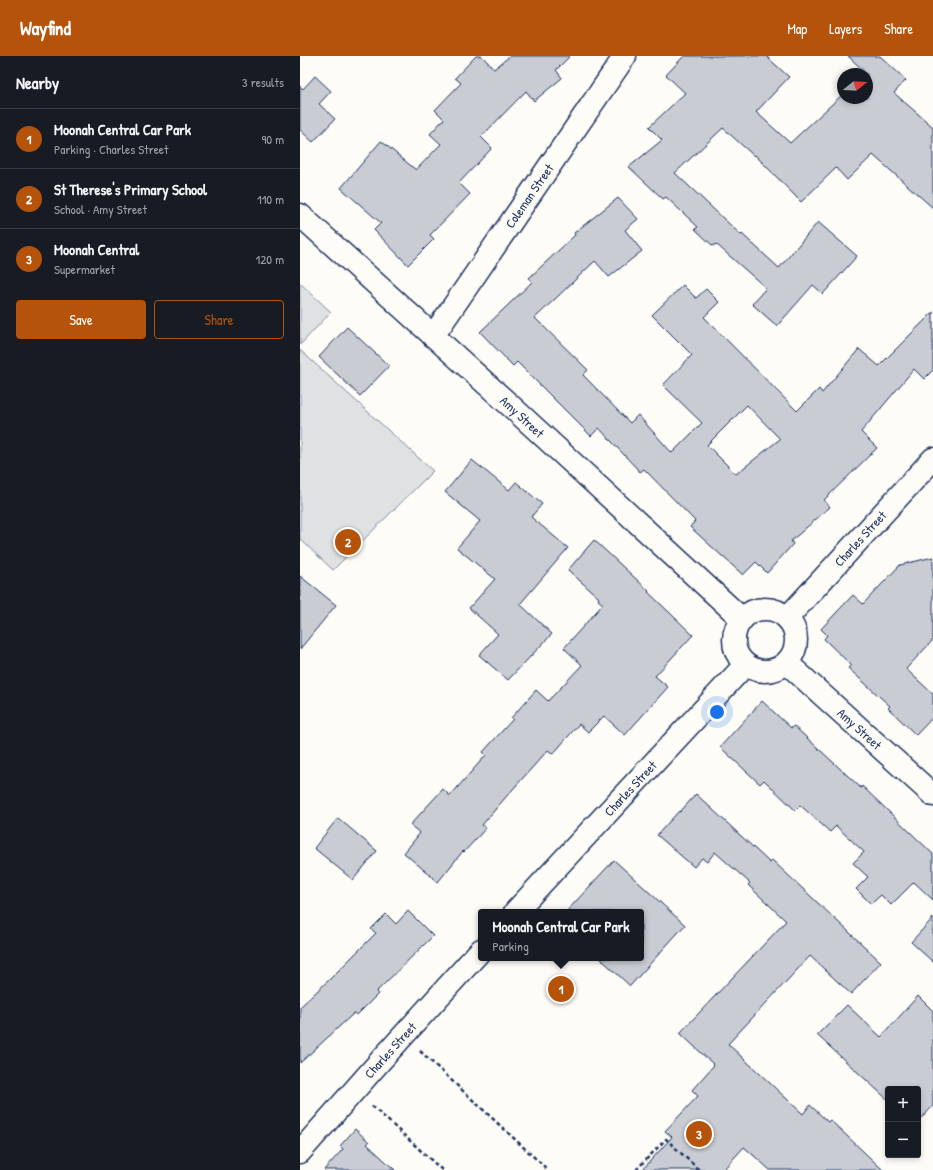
<!DOCTYPE html>
<html lang="en">
<head>
<meta charset="utf-8">
<style>
  body { margin:0; font-family:"Patrick Hand",sans-serif; background:#242831; color:#f1f3f6 }
  .controls { position:absolute; right:12px; bottom:12px; display:grid; overflow:hidden; border-radius:4px; box-shadow:0 2px 6px #0003 }
  .controls button { width:36px; height:36px; display:grid; place-items:center; padding:0; border:0; border-bottom:1px solid #363941; background:#171b24; color:#f1f3f6; font:20px sans-serif }
  .compass { position:absolute; left:537px; top:12px; width:36px; height:36px; border-radius:50%; background:#171b24; box-shadow:0 2px 6px #0003; rotate:72deg }
  .you { position:absolute; left:417px; top:656px; width:14px; height:14px; margin:-10px; border:3px solid #fff; border-radius:50%; background:#1a73e8; box-shadow:0 0 0 6px #1a73e833 }
  .badge { display:grid; place-items:center; width:26px; height:26px; border-radius:50%; background:#b45309; color:#fff; font-size:13px; font-weight:700 }
  .pin { position:absolute; translate:-50% -50%; border:2px solid #fff; box-shadow:0 1px 4px #0006 }
  .popup { position:absolute; left:178px; top:853px; width:166px; height:52px; box-sizing:border-box; display:grid; place-content:center; border-radius:4px; background:#171b24; filter:drop-shadow(0 1px 3px #0005); font-size:13px; white-space:nowrap; color:#9ea1a6 }
  .popup b { font-size:15px; color:#f1f3f6 }
  .popup::after { content:''; position:absolute; left:50%; top:100%; margin-left:-8px; border:8px solid transparent; border-top-color:#171b24 }
  .list { margin:0; padding:0; list-style:none }
  h2 { display:flex; justify-content:space-between; align-items:center; height:52px; margin:0; padding:0 16px; font-size:17px }
  h2 small { font-size:13px; font-weight:400; color:#9ea1a6 }
  .list li { display:grid; grid-template-columns:26px 1fr auto; gap:12px; align-items:center; box-sizing:border-box; height:60px; padding:0 16px; border-top:1px solid #363941 }
  .list b { display:block; font-size:15px; white-space:nowrap }
  .list p { margin:0; font-size:13px; white-space:nowrap; color:#9ea1a6 }
  .list em { font-size:13px; font-style:normal; color:#9ea1a6 }
  .actions { display:flex; gap:8px; padding:12px 16px }
  .actions a { flex:1; padding:9px 0; border:1px solid #b45309; border-radius:4px; text-align:center; font-size:14px; color:#b45309 }
  .actions .main { background:#b45309; color:#fff }
  .map { position:relative; flex:none; width:633px; height:1114px; overflow:hidden }
  header { display:flex; align-items:center; gap:24px; box-sizing:border-box; height:56px; padding:0 20px; background:#b45309; color:#fff }
  header strong { font-size:19px }
  nav { display:flex; gap:22px; margin-inline-start:auto; font-size:14px }
  main { display:flex }
  aside { flex:1; background:#171b24 }
  .map>svg:first-child { display:block }
</style>
</head>
<body>
<header>
<strong>Wayfind</strong>
<nav><a>Map</a><a>Layers</a><a>Share</a></nav>
</header>
<main>
<aside>
<h2>Nearby<small>3 results</small></h2>
<ul class="list">
<li><span class="badge">1</span><div><b>Moonah Central Car Park</b><p>Parking · Charles Street</p></div><em>90 m</em></li>
<li><span class="badge">2</span><div><b>St Therese's Primary School</b><p>School · Amy Street</p></div><em>110 m</em></li>
<li><span class="badge">3</span><div><b>Moonah Central</b><p>Supermarket</p></div><em>120 m</em></li>
</ul>
<div class="actions"><a class="main">Save</a><a>Share</a></div>
</aside>
<div class="map">
<svg width="633" height="1114" viewBox="0 0 633 1114">
  <rect width="100%" height="100%" fill="#fdfcf7"/>
  <filter id="ink" filterUnits="userSpaceOnUse"><feTurbulence type="fractalNoise" baseFrequency=".025" numOctaves="2"/><feDisplacementMap in="SourceGraphic" scale="8" xChannelSelector="R" yChannelSelector="G"/><feConvolveMatrix kernelMatrix="1 2 1 2 8 2 1 2 1" color-interpolation-filters="sRGB"/></filter>
  <g filter="url(#ink)">
    <g fill="#e0e1e3" stroke="#7e88a0">
      <polygon points="0,227 31,256 0,289"/>
      <polygon points="0,294 133,415 33,514 0,483"/>
    </g>
    <g fill="#c9ccd3" stroke="#1b2f5e" fill-rule="evenodd">
      <polygon points="176,0 182,0 194,13 210,0 270,0 256,14 262,22 234,45 226,35 181,81 192,92 159,127 170,138 130,179 134,183 108,209 74,174 81,167 41,132 81,85 116,114 141,88 130,78 144,63 135,54 161,27 155,22"/>
      <polygon points="384,0 466,0 489,21 456,56 490,87 543,38 543,42 567,42 567,18 564,18 566,17 548,0 580,0 606,24 594,37 633,71 633,152 573,99 547,124 536,112 501,146 455,99 454,100 423,72 375,117 441,179 442,178 479,212 518,166 557,200 523,238 513,229 477,270 452,248 466,232 416,188 413,190 395,173 398,171 366,141 363,143 329,111 362,84 349,71 385,37 366,19"/>
      <polygon points="15,20 31,35 19,48 35,63 13,86 0,74 0,30 3,33"/>
      <path d="M318 142 338 163 325 174 342 195 309 221 295 205 235 262 288 314 283 319 330 367 338 359 372 397 402 367 363 329 392 299 352 259 383 229 396 242 406 233 419 246 404 261 497 355 519 333 522 337 559 293 579 310 633 256V314L624 323 614 313 561 376 577 392 524 444 530 451 491 485 493 488 467 517 456 506 443 519 390 471 395 465 344 413 340 416 299 372 291 380 217 306 213 310 180 276 232 226 229 222 275 179 274 177ZM447 349 480 383 436 418 407 389Z"/>
      <polygon points="47,271 89,310 60,340 19,301"/>
      <polygon points="172,404 209,434 216,426 242,448 231,461 268,492 220,548 252,578 208,624 179,599 198,578 169,552 195,523 157,492 180,465 145,436"/>
      <polygon points="294,484 349,535 348,536 393,579 355,620 368,631 325,679 304,660 288,676 279,668 253,698 248,694 205,742 182,769 186,772 164,796 163,795 138,826 104,797 120,777 110,769 143,733 150,740 186,699 183,696 213,663 211,662 236,634 248,645 282,609 264,592 303,548 298,544 299,542 268,514"/>
      <polygon points="633,501 633,584 606,613 633,638 633,661 616,679 588,652 590,650 548,612 551,609 524,583 527,579 521,573 553,539 563,548 600,509"/>
      <polygon points="0,520 36,549 0,593"/>
      <polygon points="462,645 491,672 494,670 561,732 562,730 633,798 633,844 614,826 591,849 581,839 571,848 556,833 568,821 553,807 564,796 536,770 530,776 500,749 495,754 464,724 460,728 420,691"/>
      <polygon points="396,738 470,807 472,804 581,906 551,938 510,900 428,988 503,1058 510,1049 528,1066 530,1064 583,1114 470,1114 444,1091 423,1114 342,1114 372,1081 365,1075 398,1040 392,1034 414,1009 380,977 486,865 448,829 450,827 415,796 407,806 402,802 394,811 357,779 379,755 380,756"/>
      <polygon points="38,762 77,795 53,824 14,792"/>
      <polygon points="314,804 385,869 330,930 300,902 341,902 341,856 266,856"/>
      <polygon points="108,855 133,880 76,936 78,938 57,959 54,957 0,1007 0,951 30,923 76,877 71,873 86,858 96,868"/>
      <polygon points="633,862 633,906 611,886"/>
      <polygon points="618,940 633,955 633,1050 618,1066 618,1033 588,1033 588,1044 517,979 547,949 581,981"/>
      <polygon points="55,1073 69,1086 67,1088 95,1114 24,1114 43,1093 40,1090"/>
    </g>
    <g fill="none" stroke-linecap="round" stroke-linejoin="round">
      <defs>
        <g id="minor">
          <path id="s1" d="M0 159 213 352 442 563"/>
          <path id="s2" d="M133 280 325 0"/>
          <path id="s3" d="M487 607 633 739"/>
        </g>
        <g id="tertiary">
          <circle cx="465" cy="584" r="31"/>
          <path id="s4" d="M487 562 633 403"/>
          <path id="s5" d="M215 856 445 609"/>
          <path id="s6" d="M0 1096 82 1003 181 894"/>
        </g>
      </defs>
      <use href="#minor" stroke="#1b2f5e" stroke-width="25"/>
      <use href="#tertiary" stroke="#1b2f5e" stroke-width="25"/>
      <g stroke="#1b2f5e" stroke-width="2.5" stroke-dasharray="4 3" stroke-linecap="butt">
        <polyline points="120,995 248,1114"/>
        <polyline points="72,1050 142,1114"/>
        <polyline points="336,1114 366,1083 399,1114"/>
      </g>
      <use href="#minor" stroke="#fdfcf7" stroke-width="22"/>
      <use href="#tertiary" stroke="#fdfcf7" stroke-width="22"/>
    </g>
  </g>
  <g text-anchor="middle" stroke-width="3" stroke-linejoin="round" paint-order="stroke">
    <g font-size="13" fill="#1b2f5e" stroke="#fdfcf7">
      <text dy="5" stroke="none"><textPath href="#s2" startOffset="170">Coleman Street</textPath></text>
      <text dy="5" stroke="none"><textPath href="#s1" startOffset="300">Amy Street</textPath></text>
      <text dy="5" stroke="none"><textPath href="#s4" startOffset="108">Charles Street</textPath></text>
      <text dy="5" stroke="none"><textPath href="#s3" startOffset="98">Amy Street</textPath></text>
      <text dy="5" stroke="none"><textPath href="#s5" startOffset="169">Charles Street</textPath></text>
      <text dy="5" stroke="none"><textPath href="#s6" startOffset="136">Charles Street</textPath></text>
    </g>
  </g>
</svg>
<div class="controls">
<button>+</button>
<button>−</button>
</div>
<svg class="compass" viewBox="-18 -18 36 36"><path d="M0-13l5 13h-10z" fill="#e53935"/><path d="M0 13l5-13h-10z" fill="#9ea1a6"/></svg>
<div class="you"></div>
<div class="pin badge" style="left:261px;top:933px">1</div>
<div class="popup"><b>Moonah Central Car Park</b>Parking</div>
<div class="pin badge" style="left:48px;top:486px">2</div>
<div class="pin badge" style="left:399px;top:1078px">3</div>
</div>
</main>
</body>
</html>
